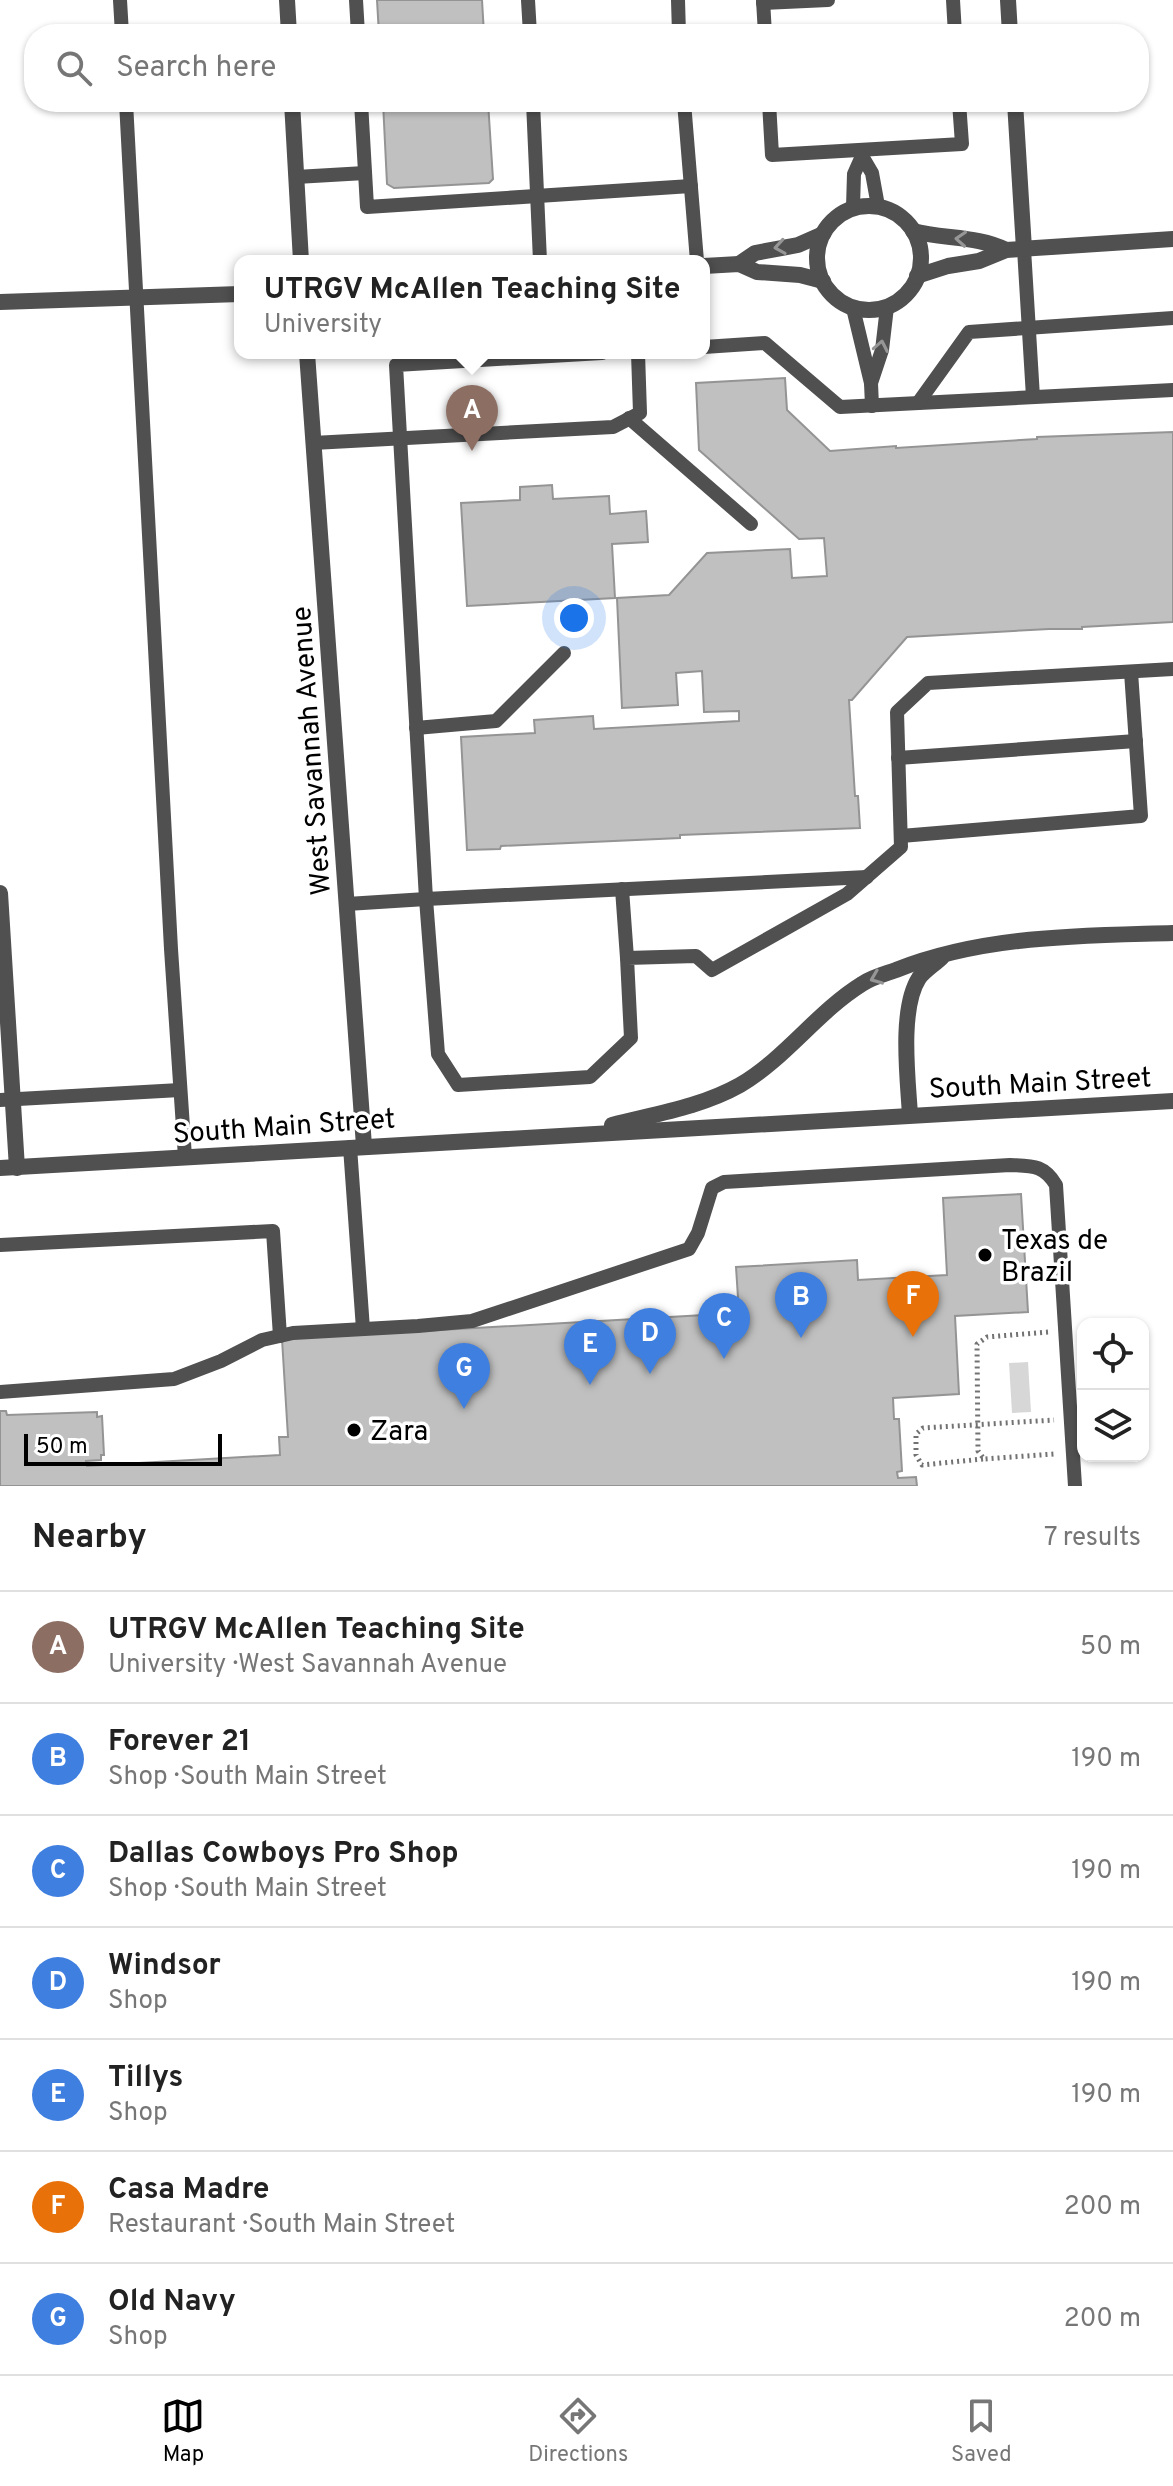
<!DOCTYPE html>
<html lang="en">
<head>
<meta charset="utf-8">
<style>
  body { margin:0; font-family:Overpass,sans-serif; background:#f6f6f6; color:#222 }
  .controls { position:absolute; right:24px; bottom:24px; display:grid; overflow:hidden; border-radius:16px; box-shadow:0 2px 6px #0004 }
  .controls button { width:72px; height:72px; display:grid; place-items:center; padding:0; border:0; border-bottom:2px solid #e0e0e0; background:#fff; color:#222; font:40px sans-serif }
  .scale { position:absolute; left:24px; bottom:20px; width:198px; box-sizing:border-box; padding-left:8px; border:4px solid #000; border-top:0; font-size:22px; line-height:28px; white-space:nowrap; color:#000; -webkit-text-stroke:6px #fff; paint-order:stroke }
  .you { position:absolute; left:574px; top:618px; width:28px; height:28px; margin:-20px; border:6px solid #fff; border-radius:50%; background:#1a73e8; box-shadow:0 0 0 12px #1a73e833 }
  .badge { display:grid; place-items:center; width:52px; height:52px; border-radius:50%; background:#000; color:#fff; font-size:26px; font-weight:700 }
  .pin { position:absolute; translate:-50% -66px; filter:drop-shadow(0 2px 4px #0008) }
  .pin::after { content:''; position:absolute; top:42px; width:28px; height:24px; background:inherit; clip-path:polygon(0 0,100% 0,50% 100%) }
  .popup { position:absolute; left:234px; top:255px; width:476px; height:104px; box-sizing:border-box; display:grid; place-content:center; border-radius:16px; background:#fff; filter:drop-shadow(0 2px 6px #0005); font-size:26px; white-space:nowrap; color:#767676 }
  .popup b { font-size:30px; color:#222 }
  .popup::after { content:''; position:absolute; left:50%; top:100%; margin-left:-16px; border:16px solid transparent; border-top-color:#fff }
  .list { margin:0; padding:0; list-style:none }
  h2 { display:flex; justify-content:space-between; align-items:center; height:104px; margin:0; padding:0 32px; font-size:34px }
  h2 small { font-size:26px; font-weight:400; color:#767676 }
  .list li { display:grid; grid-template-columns:52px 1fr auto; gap:24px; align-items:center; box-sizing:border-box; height:112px; padding:0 32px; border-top:2px solid #e0e0e0 }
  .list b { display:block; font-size:30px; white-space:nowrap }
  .list p { margin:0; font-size:26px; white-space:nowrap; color:#767676 }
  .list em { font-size:26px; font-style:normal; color:#767676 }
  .icon { flex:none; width:44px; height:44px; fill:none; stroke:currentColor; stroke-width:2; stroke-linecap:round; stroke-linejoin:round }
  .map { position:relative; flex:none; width:1173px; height:1486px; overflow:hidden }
  .search { position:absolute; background:#fff; box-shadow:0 2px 6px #0004; left:24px; right:24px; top:24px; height:88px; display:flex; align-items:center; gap:20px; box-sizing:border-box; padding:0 28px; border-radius:32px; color:#767676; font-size:30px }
  .sheet { height:888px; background:#fff }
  nav { display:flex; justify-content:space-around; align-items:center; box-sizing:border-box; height:112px; border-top:2px solid #e0e0e0; background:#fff; font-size:22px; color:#767676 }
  nav a { display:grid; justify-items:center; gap:4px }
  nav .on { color:#000 }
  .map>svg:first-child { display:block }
</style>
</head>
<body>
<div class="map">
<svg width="1173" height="1486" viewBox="0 0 1173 1486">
  <rect width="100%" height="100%" fill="#fff"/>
  <polygon fill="#d7d7d7" points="1028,1362 1031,1412 1012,1413 1009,1363"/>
  <g fill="#c0c0c0" stroke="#949494" stroke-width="2">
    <polygon points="377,0 482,0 484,34 379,34"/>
    <polygon points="383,102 488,102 493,179 489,183 394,188 387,184"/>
    <polygon points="785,378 787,410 830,451 896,446 896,448 1037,439 1037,437 1173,432 1173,622 1082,627 1082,629 1049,629 907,637 852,700 849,700 855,796 858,796 860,828 680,835 680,838 501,846 500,849 467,850 461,737 535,733 534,720 593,716 594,729 739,721 739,711 704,712 702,671 676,673 678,705 622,708 617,598 669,595 707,553 790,549 792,578 827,576 824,538 799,539 699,450 696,383"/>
    <polygon points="552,485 553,499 609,496 610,514 646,511 648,542 612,544 615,598 467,606 461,503 520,500 520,487"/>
    <polygon points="1021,1194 1028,1312 955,1316 959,1394 893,1398 894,1419 899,1419 902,1471 897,1472 898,1478 916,1477 917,1486 0,1486 0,1411 6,1411 7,1415 97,1412 97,1417 102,1416 104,1455 101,1455 101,1460 86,1461 87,1466 280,1455 279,1437 288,1437 282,1339 739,1313 736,1267 857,1260 858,1280 947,1275 943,1198"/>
  </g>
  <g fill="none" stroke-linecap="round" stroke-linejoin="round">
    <g stroke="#727272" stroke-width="5" stroke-dasharray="2 4" stroke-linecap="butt">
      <polyline points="1048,1332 987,1337 977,1344 978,1451 984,1459 1054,1454"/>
      <polyline points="983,1459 922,1465 916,1455 916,1434 923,1428 1054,1420"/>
    </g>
    <g stroke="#505050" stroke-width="14">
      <polyline points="120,0 122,34"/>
      <polyline points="356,0 358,34"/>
      <polyline points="528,0 530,34"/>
      <polyline points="678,0 679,34"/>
      <polyline points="763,0 765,34"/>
      <polyline points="953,0 955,34"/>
      <polyline points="763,3 828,0"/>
      <polyline points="126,102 171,949 185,1157"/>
      <polyline points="361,102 367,207 691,186"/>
      <polyline points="533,102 540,261"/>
      <polyline points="684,102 697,261"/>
      <polyline points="769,102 772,155 962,144 959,102"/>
      <polyline points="862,150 862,156 872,173 878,206"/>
      <polyline points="296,177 365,173"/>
      <polyline points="853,207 854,174 862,156"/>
      <polyline points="1024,249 1033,397"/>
      <polyline points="853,308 871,383 872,406"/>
      <polyline points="704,347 765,343 840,407 1173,390"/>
      <polyline points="602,353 396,365 426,899 867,877"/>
      <polyline points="871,383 882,350 887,307"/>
      <polyline points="918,403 969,332 1173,318"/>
      <polyline points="629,418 751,524"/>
      <polyline points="313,443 613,427 640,413 638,353"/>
      <polyline points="416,728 496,721 564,653"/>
      <polyline points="898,758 1136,741"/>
      <polyline points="901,836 1141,816 1131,672"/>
      <polyline points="622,889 627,958"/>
      <polyline points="347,904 426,899 438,1054 458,1085 590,1077 631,1038 627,958 696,956 712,970 847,894 901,847 897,712 928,683 1173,669"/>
      <polyline points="0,1100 180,1090"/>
      <polyline points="350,1147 363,1329"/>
      <polyline points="0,1245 273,1231 280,1336"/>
      <path d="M0 1392 174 1379 221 1361 262 1340 293 1333 418 1326 472 1321 689 1249 698 1233 712 1188 724 1182 1010 1165C1033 1166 1044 1165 1056 1185L1075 1486"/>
    </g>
    <g stroke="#505050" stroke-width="16">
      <polyline points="287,0 289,34"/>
      <polyline points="1008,0 1010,34"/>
      <polyline points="292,102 301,261"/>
      <polyline points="1015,102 1024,249"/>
      <circle cx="869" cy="258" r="52"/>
      <path d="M913 231C944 239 978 236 1006 250"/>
      <polyline points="739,264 755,253 798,245 823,234"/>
      <polyline points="704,266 739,264 757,272 800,275 823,281"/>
      <polyline points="917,276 948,266 979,261 1006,250 1173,239"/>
      <polyline points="0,302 240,294"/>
      <polyline points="307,353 364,1146"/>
      <polyline points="0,893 17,1168"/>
    </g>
    <g stroke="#505050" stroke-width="16">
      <path d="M910 1115C908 1080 899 1009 919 978 924 971 935 964 942 957"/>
      <path d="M612 1125C655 1114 701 1107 740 1085 786 1058 817 1012 862 984 872 977 885 974 896 970 984 935 1080 936 1173 933"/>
      <polyline points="0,1168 1173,1101"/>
    </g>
  </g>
  <defs><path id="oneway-chevron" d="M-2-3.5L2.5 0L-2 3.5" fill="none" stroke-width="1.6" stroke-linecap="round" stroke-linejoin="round" transform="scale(2)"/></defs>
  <g stroke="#969696">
    <use href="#oneway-chevron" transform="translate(961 239) rotate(-176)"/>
    <use href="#oneway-chevron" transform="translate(780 247) rotate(171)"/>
    <use href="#oneway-chevron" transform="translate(881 346) rotate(-79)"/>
    <use href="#oneway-chevron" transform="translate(876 978) rotate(158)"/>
  </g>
  <g fill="#000" stroke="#fff" stroke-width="3">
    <circle cx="985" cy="1255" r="8"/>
    <circle cx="354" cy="1430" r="8"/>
  </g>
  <g text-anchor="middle" stroke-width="7" stroke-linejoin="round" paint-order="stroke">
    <g font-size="28" fill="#000" stroke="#fff">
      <text transform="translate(310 751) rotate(-94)" y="10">West Savannah Avenue</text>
      <text transform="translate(1040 1082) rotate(-3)" y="10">South Main Street</text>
      <text transform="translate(284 1125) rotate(-4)" y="10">South Main Street</text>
    </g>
    <g font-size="28" fill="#000" stroke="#fff" text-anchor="start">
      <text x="1001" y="1249">Texas de<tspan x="1001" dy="32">Brazil</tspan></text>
      <text x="370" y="1440">Zara</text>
    </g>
  </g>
</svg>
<div class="controls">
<button><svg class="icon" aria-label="locate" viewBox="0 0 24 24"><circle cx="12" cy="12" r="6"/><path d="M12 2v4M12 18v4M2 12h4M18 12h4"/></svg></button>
<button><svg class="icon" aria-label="layers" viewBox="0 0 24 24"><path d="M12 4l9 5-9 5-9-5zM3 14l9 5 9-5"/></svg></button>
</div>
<div class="scale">50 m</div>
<div class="you"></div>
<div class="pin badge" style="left:472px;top:451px;background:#8d6e63">A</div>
<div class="popup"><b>UTRGV McAllen Teaching Site</b>University</div>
<div class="pin badge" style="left:801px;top:1338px;background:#3f7fe0">B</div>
<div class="pin badge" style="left:724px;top:1359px;background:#3f7fe0">C</div>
<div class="pin badge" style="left:650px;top:1374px;background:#3f7fe0">D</div>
<div class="pin badge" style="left:590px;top:1385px;background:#3f7fe0">E</div>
<div class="pin badge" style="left:913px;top:1337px;background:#e8710a">F</div>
<div class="pin badge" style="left:464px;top:1409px;background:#3f7fe0">G</div>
<div class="search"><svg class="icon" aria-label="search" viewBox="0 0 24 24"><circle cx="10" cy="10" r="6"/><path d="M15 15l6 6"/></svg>Search here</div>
</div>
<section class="sheet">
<h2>Nearby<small>7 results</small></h2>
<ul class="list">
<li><span class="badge" style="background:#8d6e63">A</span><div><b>UTRGV McAllen Teaching Site</b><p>University · West Savannah Avenue</p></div><em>50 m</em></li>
<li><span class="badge" style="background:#3f7fe0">B</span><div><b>Forever 21</b><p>Shop · South Main Street</p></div><em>190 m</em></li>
<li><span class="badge" style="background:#3f7fe0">C</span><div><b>Dallas Cowboys Pro Shop</b><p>Shop · South Main Street</p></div><em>190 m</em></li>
<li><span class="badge" style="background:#3f7fe0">D</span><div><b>Windsor</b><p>Shop</p></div><em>190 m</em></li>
<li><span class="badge" style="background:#3f7fe0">E</span><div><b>Tillys</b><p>Shop</p></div><em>190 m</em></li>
<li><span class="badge" style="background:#e8710a">F</span><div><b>Casa Madre</b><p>Restaurant · South Main Street</p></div><em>200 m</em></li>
<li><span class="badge" style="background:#3f7fe0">G</span><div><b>Old Navy</b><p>Shop</p></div><em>200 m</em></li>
</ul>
</section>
<nav>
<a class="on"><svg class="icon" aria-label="map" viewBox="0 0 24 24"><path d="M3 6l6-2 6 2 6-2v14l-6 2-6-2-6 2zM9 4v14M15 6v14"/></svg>Map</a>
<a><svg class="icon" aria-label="directions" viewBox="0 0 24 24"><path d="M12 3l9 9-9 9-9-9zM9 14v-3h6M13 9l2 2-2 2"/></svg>Directions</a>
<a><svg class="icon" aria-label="saved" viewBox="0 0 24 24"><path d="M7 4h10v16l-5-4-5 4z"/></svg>Saved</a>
</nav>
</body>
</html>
